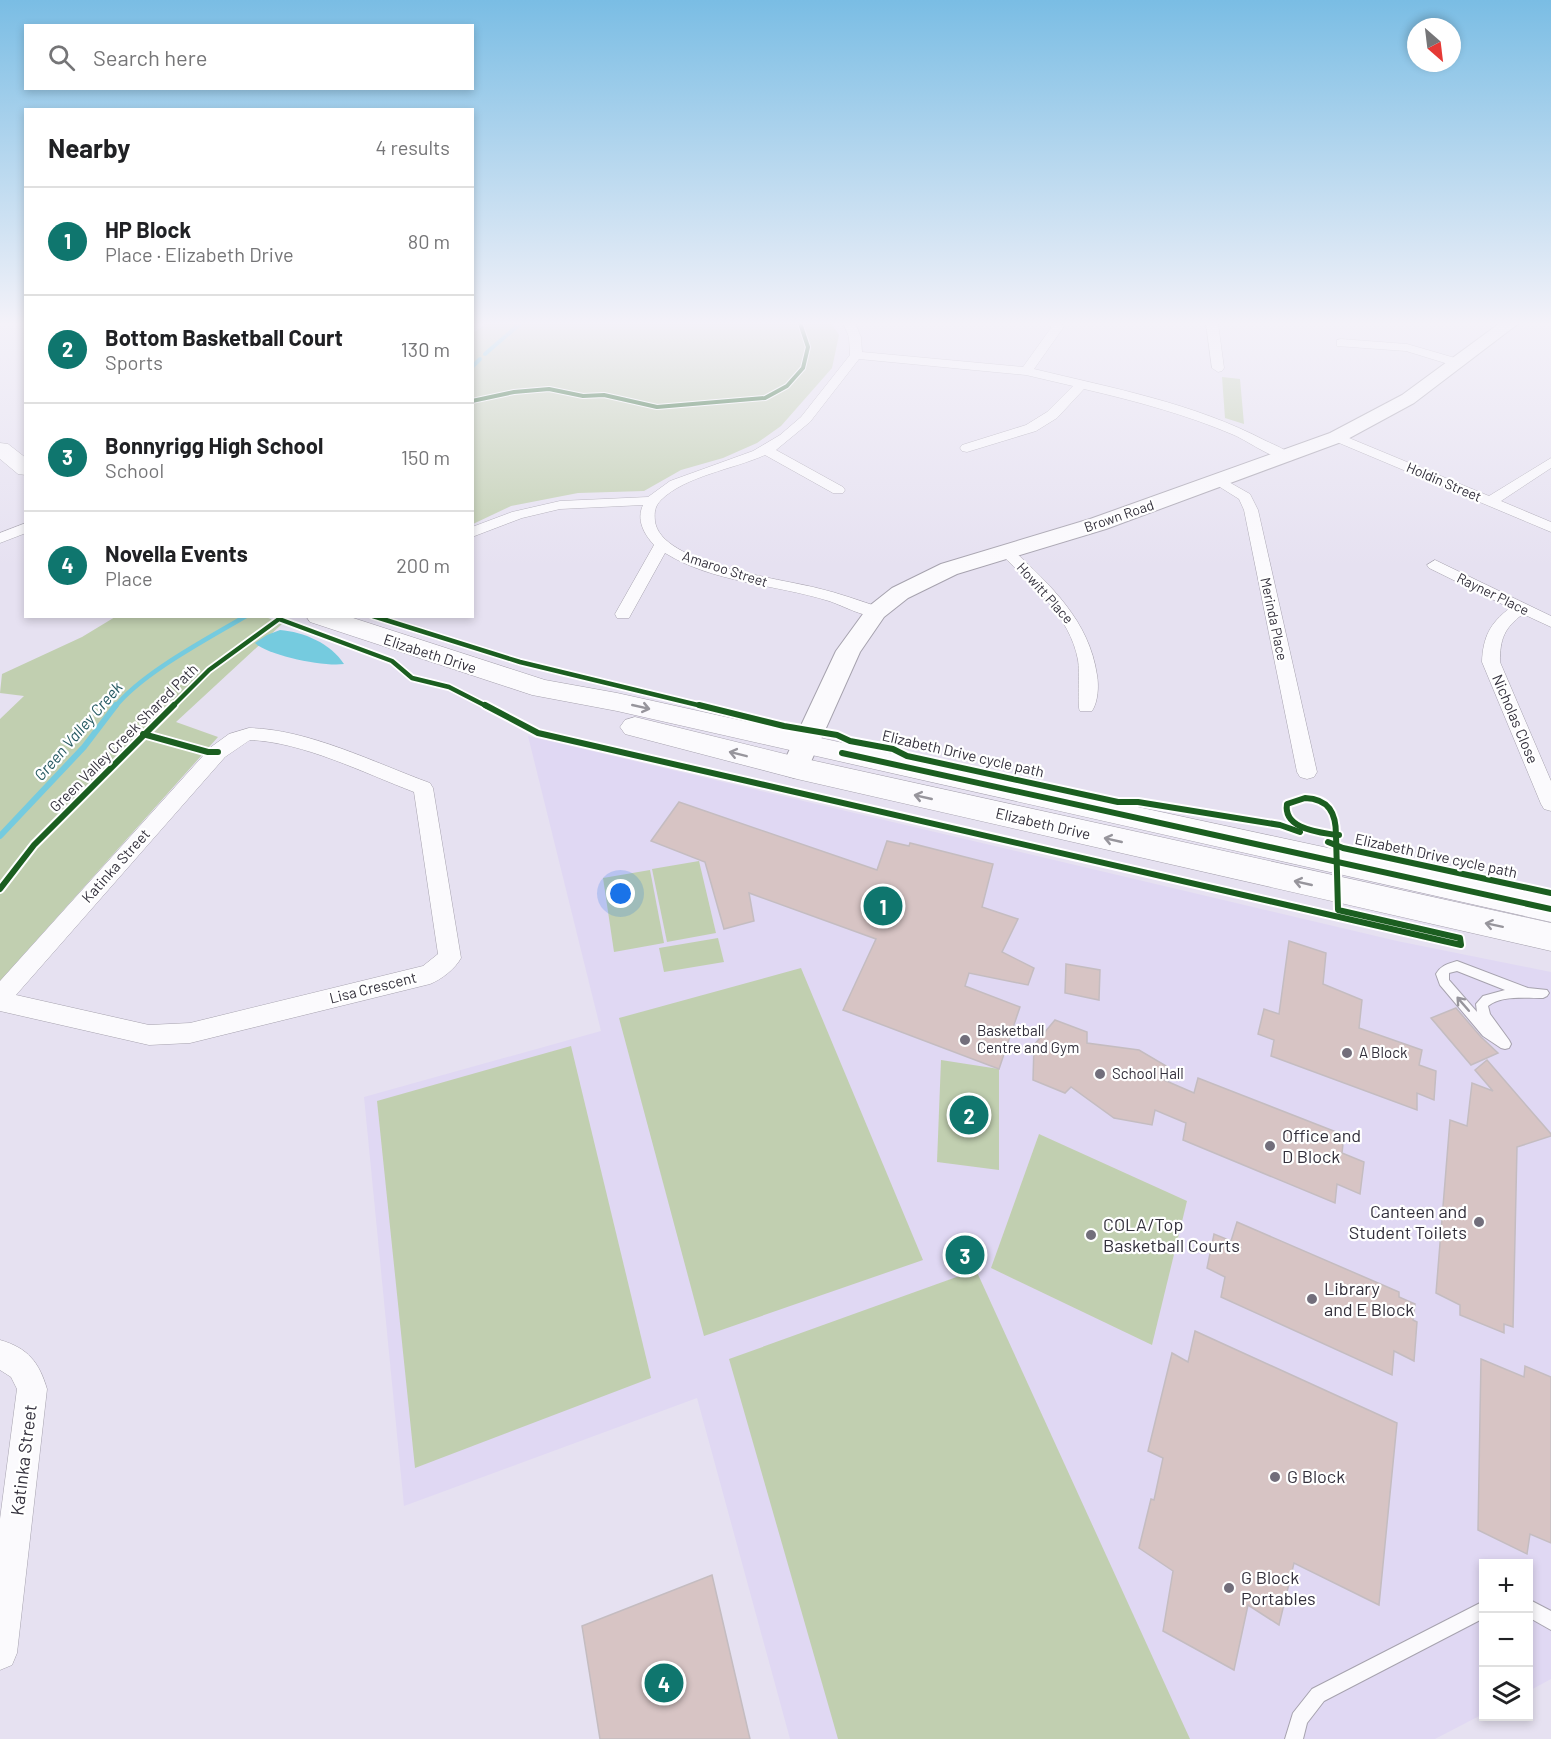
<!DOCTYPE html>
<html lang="en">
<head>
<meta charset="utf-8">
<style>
  body { margin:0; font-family:Barlow,sans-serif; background:#f2f2f2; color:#202124 }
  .controls { position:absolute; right:18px; bottom:18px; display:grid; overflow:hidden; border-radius:0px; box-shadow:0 3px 9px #0003 }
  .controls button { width:54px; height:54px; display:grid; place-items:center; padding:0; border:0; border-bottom:2px solid #e0e0e0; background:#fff; color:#202124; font:30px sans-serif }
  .compass { position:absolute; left:1407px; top:18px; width:54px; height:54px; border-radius:50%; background:#fff; box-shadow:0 3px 9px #0003; rotate:152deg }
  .you { position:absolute; left:621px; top:894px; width:21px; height:21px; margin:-15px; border:4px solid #fff; border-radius:50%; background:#1a73e8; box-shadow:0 0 0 9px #1a73e833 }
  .badge { display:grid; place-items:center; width:39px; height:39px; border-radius:50%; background:#0f766e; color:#fff; font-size:20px; font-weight:700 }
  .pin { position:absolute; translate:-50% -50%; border:3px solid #fff; box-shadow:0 2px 6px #0006 }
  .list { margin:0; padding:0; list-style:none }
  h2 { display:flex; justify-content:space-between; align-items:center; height:78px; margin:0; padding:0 24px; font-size:26px }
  h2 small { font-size:20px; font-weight:400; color:#757577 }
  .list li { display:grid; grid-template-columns:39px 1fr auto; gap:18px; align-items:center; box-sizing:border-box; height:108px; padding:0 24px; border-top:2px solid #e0e0e0 }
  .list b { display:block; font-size:22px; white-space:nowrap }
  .list p { margin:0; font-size:20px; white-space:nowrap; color:#757577 }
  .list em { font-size:20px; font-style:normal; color:#757577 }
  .icon { flex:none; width:33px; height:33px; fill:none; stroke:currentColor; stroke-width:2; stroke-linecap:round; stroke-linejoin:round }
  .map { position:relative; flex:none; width:1551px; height:1739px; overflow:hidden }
  .search { position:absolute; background:#fff; box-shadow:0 3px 9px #0003; left:24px; top:24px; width:450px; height:66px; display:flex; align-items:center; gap:15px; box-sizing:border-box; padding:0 21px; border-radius:0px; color:#757577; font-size:22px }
  .panel { position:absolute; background:#fff; box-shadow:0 3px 9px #0003; left:24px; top:108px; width:450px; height:510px; border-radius:0px }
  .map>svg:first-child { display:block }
</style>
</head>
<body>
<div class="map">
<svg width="1551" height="1739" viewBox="0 0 1551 1739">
  <rect width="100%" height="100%" fill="#e6e1f1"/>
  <polygon fill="#e0d8f3" points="528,736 1397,941 1551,972 1551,1679 1529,1691 1528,1564 1484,1564 1483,1714 1435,1739 790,1739 697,1398 404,1506 364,1097 601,1031"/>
  <g fill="#c1cfb0">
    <polygon points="487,323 831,323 839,335 832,368 781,426 757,443 723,458 681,470 644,491 578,493 511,506 473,524 473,333"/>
    <polygon points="1222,377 1240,379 1244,424 1225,418"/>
    <polygon points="115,617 266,617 282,624 176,722 218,737 0,981 0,719 24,696 0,693 2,674 82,637"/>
    <polygon points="699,861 716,933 667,942 652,869"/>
    <polygon points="650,870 664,943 614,952 603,878"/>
    <polygon points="718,938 724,962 664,972 659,948"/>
    <polygon points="801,968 923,1260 704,1336 619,1018"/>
    <polygon points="571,1046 651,1378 415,1468 377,1101"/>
    <polygon points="941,1060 999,1069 999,1170 937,1162"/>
    <polygon points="1039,1134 1187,1201 1152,1345 991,1268"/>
    <polygon points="976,1270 1190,1739 838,1739 729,1359"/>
  </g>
  <path fill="#75cbdf" d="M280 630C304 632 330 643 344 664 324 667 269 656 255 643L267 635Z"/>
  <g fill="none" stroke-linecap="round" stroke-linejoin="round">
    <g stroke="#75cbdf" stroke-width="4">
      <polyline points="485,354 521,323"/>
      <polyline points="472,367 480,359"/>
    </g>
    <path stroke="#75cbdf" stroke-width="4.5" d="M115 707C142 673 207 639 246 616"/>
    <polyline stroke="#75cbdf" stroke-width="6" points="0,836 84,747 116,705"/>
  </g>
  <g fill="#d7c4c4" stroke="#c4bcc0" stroke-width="1.5">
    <polygon points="679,802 877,870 887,841 909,846 910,843 993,864 982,907 1018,919 1002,952 1034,968 1028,985 969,973 965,986 1020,1007 999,1069 843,1010 876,939 749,893 754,921 724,929 705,862 651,841"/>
    <polygon points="1289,941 1326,953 1323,984 1362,1000 1359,1028 1422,1050 1419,1065 1436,1071 1434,1100 1417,1093 1417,1110 1271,1056 1274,1040 1258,1034 1264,1009 1279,1014"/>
    <polygon points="1066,964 1100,970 1099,1000 1065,993"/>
    <polygon points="1456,1008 1481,1037 1498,1053 1471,1065 1431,1018"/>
    <polygon points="1055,1020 1087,1032 1087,1043 1139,1050 1168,1067 1164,1080 1194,1093 1198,1078 1344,1135 1342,1153 1364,1162 1360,1194 1337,1184 1335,1203 1183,1140 1186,1123 1155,1110 1152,1125 1114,1118 1071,1087 1065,1093 1033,1080 1034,1045"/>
    <polygon points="1487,1060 1551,1134 1551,1136 1517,1147 1513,1327 1504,1324 1504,1333 1460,1315 1460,1305 1436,1293 1450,1120 1467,1126 1472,1083 1493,1091 1475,1070"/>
    <polygon points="1237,1222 1399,1292 1399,1297 1415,1304 1413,1320 1417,1322 1414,1361 1394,1351 1392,1375 1221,1297 1225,1277 1207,1268 1214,1234 1231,1241"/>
    <polygon points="1195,1331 1397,1423 1379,1605 1294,1563 1279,1625 1248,1605 1234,1670 1163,1631 1173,1571 1139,1548 1151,1499 1154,1500 1163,1458 1148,1451 1172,1353 1188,1362"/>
    <polygon points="1481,1359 1524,1377 1525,1366 1551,1377 1551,1543 1530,1534 1527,1554 1478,1530"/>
    <polygon points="712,1575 750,1739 600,1739 582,1626"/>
  </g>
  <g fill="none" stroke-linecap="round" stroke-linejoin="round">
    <defs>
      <g id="lane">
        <path d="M1457 961 1528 988 1547 990 1549 993 1547 996 1543 998C1527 998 1501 995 1488 1006L1490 1014 1509 1040 1511 1044 1509 1048 1505 1049 1501 1048 1483 1036 1440 985 1436 974C1441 965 1448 964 1457 961ZM1457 971 1505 990 1483 996 1476 1004 1477 1012 1449 980V973Z"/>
        <polygon points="1528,1599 1551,1611 1551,1630 1528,1617"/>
        <polygon points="1484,1601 1484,1618 1324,1701 1307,1723 1303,1739 1285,1739 1293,1713 1312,1689"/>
      </g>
      <g id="street">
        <path d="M843 323H855L861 337 862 352 1023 367 1051 328 1050 323H1062L1063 328 1034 369C1112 388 1194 403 1266 441 1275 445 1287 450 1294 457L1292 460C1278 463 1248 441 1234 435 1185 414 1135 401 1084 389L1057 418 1036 431 967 452 962 451 960 448 962 445 1026 425 1047 412 1073 386 1026 375 859 359 810 422 776 450 843 487 845 490 843 493H833L765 455C734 469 685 476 661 500 655 506 654 512 655 521 660 564 782 579 817 588 839 593 860 601 882 608L884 612 882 616C866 619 844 606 829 601 775 584 714 583 665 553L629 618H617L615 614 654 545C644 534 636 520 643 505L560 509 522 518 472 537V527L512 512 560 501 648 497 670 481 753 451 780 435 801 417 850 355 849 337Z"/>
        <polygon points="1206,323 1218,323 1224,368 1222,371 1218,372 1212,368"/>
        <polygon points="1341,339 1407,344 1462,360 1464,363 1458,367 1406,351 1337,346 1337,340"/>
        <polygon points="1337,433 1489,496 1551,458 1551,468 1501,501 1551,522 1551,532 1332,440 1330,437 1332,434"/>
        <polygon points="1220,477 1250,494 1258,510 1317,772 1314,777 1307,779 1300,777 1297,772 1244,510 1239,499 1215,484 1213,481"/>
        <polygon points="26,523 26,533 0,543 0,533"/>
        <path d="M1007 547 1012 549C1050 585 1089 620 1097 675 1099 686 1098 702 1092 711H1080C1077 707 1080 672 1078 660 1070 616 1032 585 1002 555L999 552 1002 549Z"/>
        <path d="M1435 560 1551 616V627L1523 614C1504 628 1500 639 1500 662L1551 781V811L1544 809 1541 804 1482 662C1483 637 1490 623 1510 608L1429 568 1427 565Z"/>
        <path d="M249 728C308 729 375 763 430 783L433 788 461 958C455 969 442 979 430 984L190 1043 149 1045 0 1011V981L211 747 229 734ZM250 740C303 742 364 773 414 792L438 954 423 966 190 1023 149 1025 16 995 225 757Z"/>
        <path d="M0 1340C28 1348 39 1362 47 1389L17 1653 12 1665 0 1670V1519L17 1389 11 1377 0 1370Z"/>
      </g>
      <polygon id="secondary" points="1500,323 1519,323 1414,403 1344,441 1106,529 957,574 908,598 884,617 860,652 805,775 795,778 785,775 781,768 836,651 868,607 892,588 941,564 1090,519 1330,433 1402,395"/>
      <g id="primary">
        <polygon points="0,443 8,444 26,458 26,475 18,474 0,459"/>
        <polygon points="306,616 347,616 545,680 617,693 938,764 1551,896 1551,922 617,711 532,695 310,622"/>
        <polygon points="635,717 797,757 1551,923 1551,951 797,779 625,734 620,727 625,720"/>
      </g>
    </defs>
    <use href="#lane" stroke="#a6a2ae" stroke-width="2"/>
    <use href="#street" stroke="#a6a2ae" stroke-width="1"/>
    <use href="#secondary" stroke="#a6a2ae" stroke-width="2"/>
    <use href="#primary" stroke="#a6a2ae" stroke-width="1"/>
    <use href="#lane" fill="#fbfafd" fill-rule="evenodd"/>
    <use href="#street" fill="#fbfafd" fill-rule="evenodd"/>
    <use href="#secondary" fill="#fbfafd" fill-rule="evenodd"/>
    <use href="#primary" fill="#fbfafd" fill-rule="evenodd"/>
    <defs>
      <polyline id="cycleway-far2" points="472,401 514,392 549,389 583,396 604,395 657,407 765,398 787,386 803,368 808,347 800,323"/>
      <g id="cycleway-far1">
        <polyline points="373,616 520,662 706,707"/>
        <polyline points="172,707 209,670 279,619 392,661 412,678 449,687 488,707"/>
      </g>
      <g id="cycleway">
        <polyline points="485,705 538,733 1461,945 1460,938 1338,910 1336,835"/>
        <polyline points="699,705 784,726 837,735 850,741 893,749 907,756 1118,802 1138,802 1280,825 1300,832"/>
        <polyline points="143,734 208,752 218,752"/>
        <polyline points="842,753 1551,909"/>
        <path d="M1305 798C1329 799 1336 813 1336 835 1319 832 1283 829 1287 804Z"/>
        <polyline points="1336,835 1339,835"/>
        <polyline points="1328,842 1343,848 1551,893"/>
        <polyline points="0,889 34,845 174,705"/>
      </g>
    </defs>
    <use href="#cycleway-far2" stroke="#fff" stroke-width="6"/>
    <use href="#cycleway-far1" stroke="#fff" stroke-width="8"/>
    <use href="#cycleway" stroke="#fff" stroke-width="10"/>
    <use href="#cycleway-far2" stroke="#1b5e20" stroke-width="4"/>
    <use href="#cycleway-far1" stroke="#1b5e20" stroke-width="4.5"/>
    <use href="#cycleway" stroke="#1b5e20" stroke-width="6"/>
  </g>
  <defs><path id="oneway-shaft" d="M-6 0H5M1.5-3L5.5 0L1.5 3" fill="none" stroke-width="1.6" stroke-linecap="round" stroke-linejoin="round" transform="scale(1.5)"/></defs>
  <g stroke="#97959c">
    <use href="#oneway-shaft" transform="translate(641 707) rotate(13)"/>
    <use href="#oneway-shaft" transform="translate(738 754) rotate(-166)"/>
    <use href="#oneway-shaft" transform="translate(923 797) rotate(-167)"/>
    <use href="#oneway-shaft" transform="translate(1113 840) rotate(-167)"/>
    <use href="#oneway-shaft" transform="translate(1303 883) rotate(-167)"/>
    <use href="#oneway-shaft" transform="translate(1494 925) rotate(-168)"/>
    <use href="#oneway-shaft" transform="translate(1463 1004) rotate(-131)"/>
  </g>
  <linearGradient id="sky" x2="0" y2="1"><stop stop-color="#7abde4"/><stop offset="0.57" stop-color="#f4f2f9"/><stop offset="1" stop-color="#f4f2f9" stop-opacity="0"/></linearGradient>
  <rect width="1551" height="567" fill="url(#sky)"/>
  <g fill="#726e7b" stroke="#fff" stroke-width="2">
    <circle cx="965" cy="1040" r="6"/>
    <circle cx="1347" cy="1053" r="6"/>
    <circle cx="1100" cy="1074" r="6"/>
    <circle cx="1270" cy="1146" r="6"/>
    <circle cx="1479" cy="1222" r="6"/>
    <circle cx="1091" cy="1235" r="6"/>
    <circle cx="1312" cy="1299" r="6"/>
    <circle cx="1275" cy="1477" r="6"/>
    <circle cx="1229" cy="1588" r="6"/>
  </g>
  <g text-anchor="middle" stroke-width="4.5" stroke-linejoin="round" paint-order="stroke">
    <g font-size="14" fill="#33303c" stroke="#fff">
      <text transform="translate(1444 482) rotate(23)" y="5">Holdin Street</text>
      <text transform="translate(1119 516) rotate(-19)" y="5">Brown Road</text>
      <text transform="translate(725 569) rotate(18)" y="5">Amaroo Street</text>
      <text transform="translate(1045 593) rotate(48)" y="5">Howitt Place</text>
      <text transform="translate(1493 594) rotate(26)" y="5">Rayner Place</text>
      <text transform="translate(1274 619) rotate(78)" y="5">Merinda Place</text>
    </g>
    <g font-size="15" fill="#33303c" stroke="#fff">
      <text transform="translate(430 654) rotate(18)" y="5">Elizabeth Drive</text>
      <text transform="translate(1515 719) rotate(67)" y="5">Nicholas Close</text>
      <text transform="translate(124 738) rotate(-45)" y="5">Green Valley Creek Shared Path</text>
      <text transform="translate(963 754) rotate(13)" y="5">Elizabeth Drive cycle path</text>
      <text transform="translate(1043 824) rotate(13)" y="5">Elizabeth Drive</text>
      <text transform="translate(1436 856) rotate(12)" y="5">Elizabeth Drive cycle path</text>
      <text transform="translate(116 866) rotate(-48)" y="5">Katinka Street</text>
      <text transform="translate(373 988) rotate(-14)" y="5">Lisa Crescent</text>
    </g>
    <g font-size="15" fill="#33303c" stroke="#fff" text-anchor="start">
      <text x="977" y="1036">Basketball<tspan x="977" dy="17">Centre and Gym</tspan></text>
      <text x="1359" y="1058">A Block</text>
      <text x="1112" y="1079">School Hall</text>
    </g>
    <g font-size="16" font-style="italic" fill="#255962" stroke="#fff">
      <text transform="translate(78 731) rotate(-49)" y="6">Green Valley Creek</text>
    </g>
    <g font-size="18" fill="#33303c" stroke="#fff" text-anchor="start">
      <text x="1282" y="1142">Office and<tspan x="1282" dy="21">D Block</tspan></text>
      <text x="1467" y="1218" text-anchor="end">Canteen and<tspan x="1467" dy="21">Student Toilets</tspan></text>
      <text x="1103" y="1231">COLA/Top<tspan x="1103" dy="21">Basketball Courts</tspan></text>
      <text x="1324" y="1295">Library<tspan x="1324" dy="21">and E Block</tspan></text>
      <text x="1287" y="1483">G Block</text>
      <text x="1241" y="1584">G Block<tspan x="1241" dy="21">Portables</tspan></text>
    </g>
    <g font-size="18" fill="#33303c" stroke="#fff">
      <text transform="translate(24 1460) rotate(-83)" y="6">Katinka Street</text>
    </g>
  </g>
</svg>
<div class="controls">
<button>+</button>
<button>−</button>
<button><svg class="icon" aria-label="layers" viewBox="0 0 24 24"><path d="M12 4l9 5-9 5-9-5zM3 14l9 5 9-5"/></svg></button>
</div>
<svg class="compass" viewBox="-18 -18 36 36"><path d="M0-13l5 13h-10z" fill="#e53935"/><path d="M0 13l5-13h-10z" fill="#757577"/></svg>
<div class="you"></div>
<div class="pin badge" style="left:883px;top:906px">1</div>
<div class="pin badge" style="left:969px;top:1115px">2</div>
<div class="pin badge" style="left:965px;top:1255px">3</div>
<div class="pin badge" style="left:664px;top:1683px">4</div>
<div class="search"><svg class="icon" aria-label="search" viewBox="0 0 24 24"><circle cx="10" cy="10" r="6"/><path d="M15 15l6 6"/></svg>Search here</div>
<section class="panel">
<h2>Nearby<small>4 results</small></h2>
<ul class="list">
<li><span class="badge">1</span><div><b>HP Block</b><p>Place · Elizabeth Drive</p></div><em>80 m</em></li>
<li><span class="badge">2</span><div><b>Bottom Basketball Court</b><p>Sports</p></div><em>130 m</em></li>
<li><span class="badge">3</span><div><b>Bonnyrigg High School</b><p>School</p></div><em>150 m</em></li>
<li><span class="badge">4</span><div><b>Novella Events</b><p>Place</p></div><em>200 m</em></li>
</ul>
</section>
</div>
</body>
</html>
